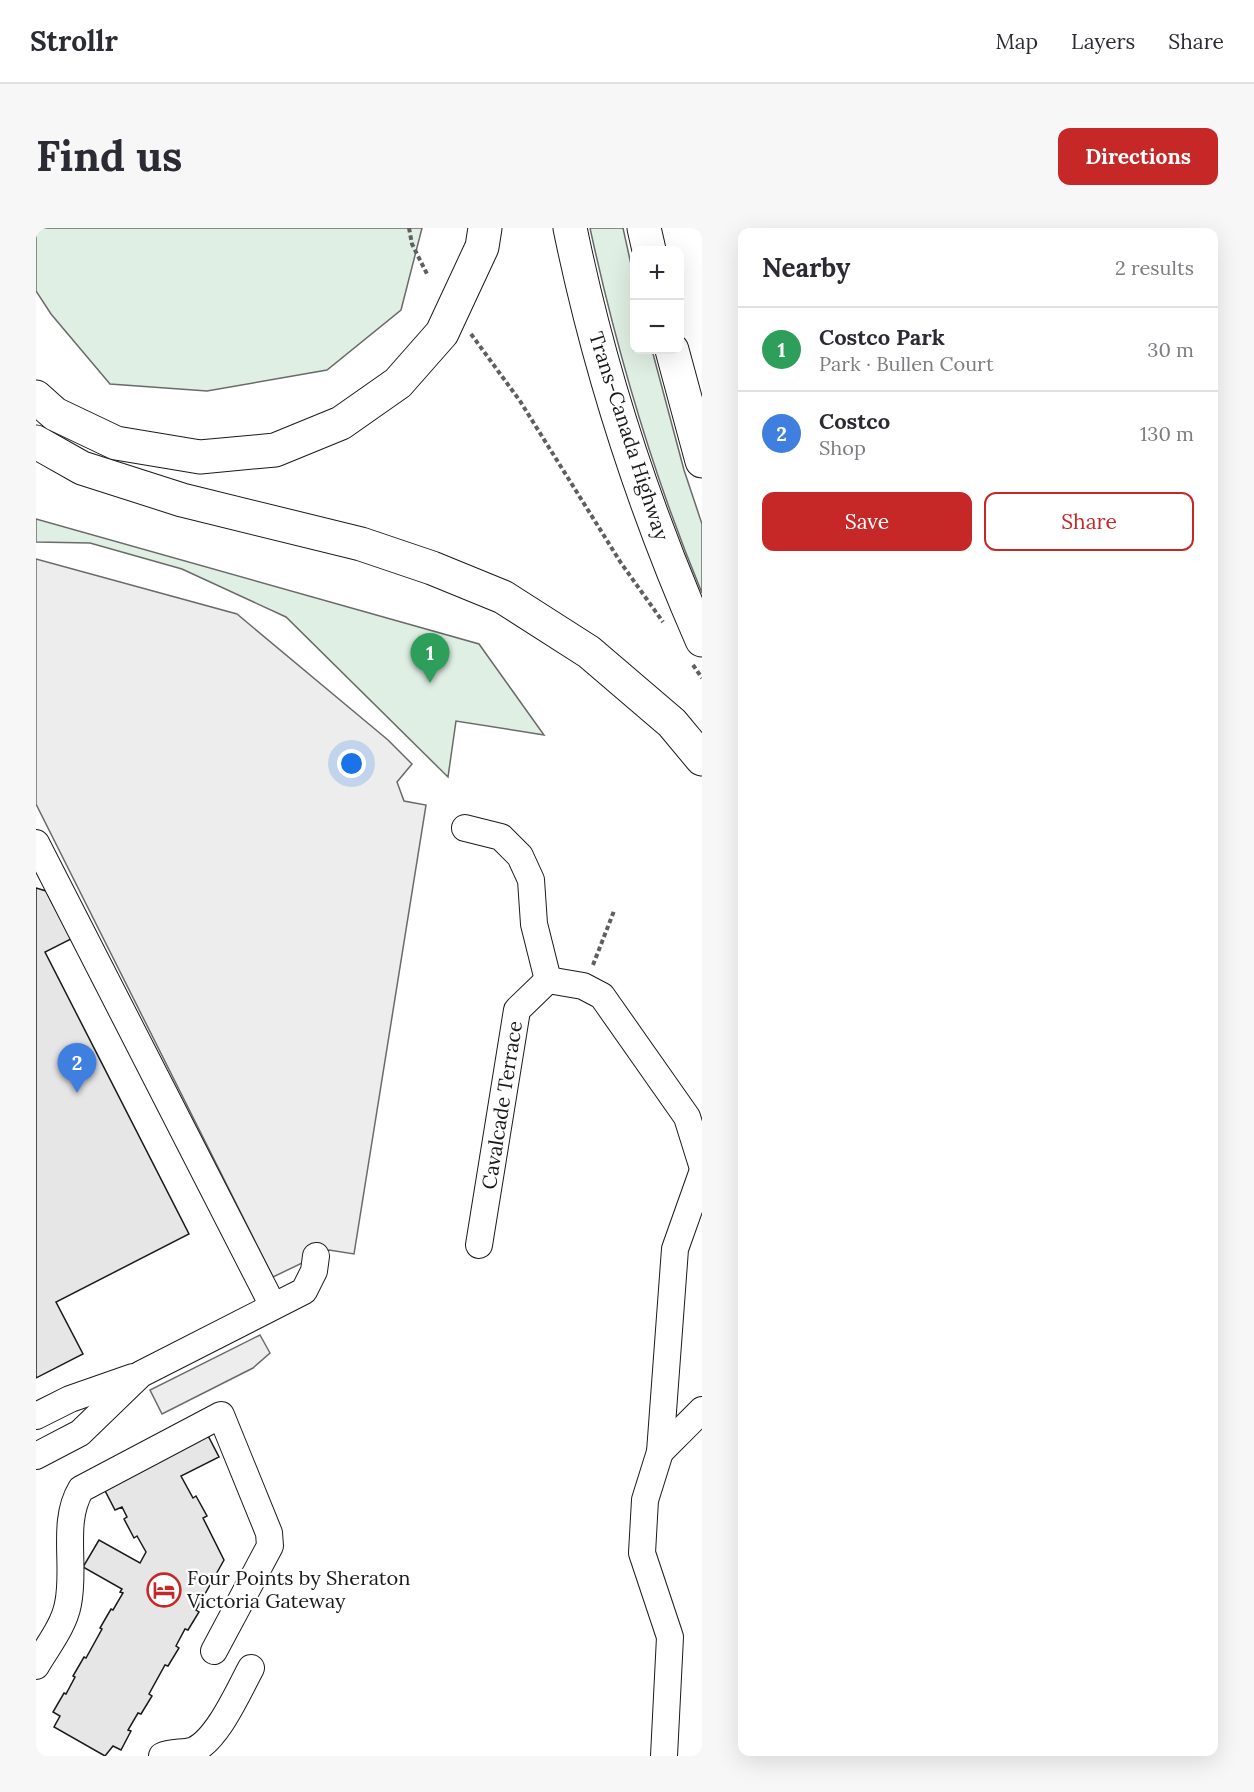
<!DOCTYPE html>
<html lang="en">
<head>
<meta charset="utf-8">
<style>
  body { margin:0; font-family:Lora,serif; background:#f7f7f7; color:#2b2b33 }
  .controls { position:absolute; right:18px; top:18px; display:grid; overflow:hidden; border-radius:12px; box-shadow:0 6px 24px #0002 }
  .controls button { width:54px; height:54px; display:grid; place-items:center; padding:0; border:0; border-bottom:2px solid #e1e1e2; background:#fff; color:#2b2b33; font:30px sans-serif }
  .you { position:absolute; left:316px; top:536px; width:21px; height:21px; margin:-15px; border:4px solid #fff; border-radius:50%; background:#1a73e8; box-shadow:0 0 0 9px #1a73e833 }
  .badge { display:grid; place-items:center; width:39px; height:39px; border-radius:50%; background:#c62828; color:#fff; font-size:20px; font-weight:700 }
  .pin { position:absolute; translate:-50% -50px; filter:drop-shadow(0 2px 3px #0008) }
  .pin::after { content:''; position:absolute; top:32px; width:21px; height:18px; background:inherit; clip-path:polygon(0 0,100% 0,50% 100%) }
  .list { margin:0; padding:0; list-style:none }
  h2 { display:flex; justify-content:space-between; align-items:center; height:78px; margin:0; padding:0 24px; font-size:26px }
  h2 small { font-size:20px; font-weight:400; color:#7c7c81 }
  .list li { display:grid; grid-template-columns:39px 1fr auto; gap:18px; align-items:center; box-sizing:border-box; height:84px; padding:0 24px; border-top:2px solid #e1e1e2 }
  .list b { display:block; font-size:22px; white-space:nowrap }
  .list p { margin:0; font-size:20px; white-space:nowrap; color:#7c7c81 }
  .list em { font-size:20px; font-style:normal; color:#7c7c81 }
  .actions { display:flex; gap:12px; padding:18px 24px }
  .actions a { flex:1; padding:14px 0; border:2px solid #c62828; border-radius:12px; text-align:center; font-size:21px; color:#c62828 }
  .actions .main { background:#c62828; color:#fff }
  .map { position:relative; flex:none; width:666px; height:1528px; overflow:hidden; border-radius:12px }
  header { display:flex; align-items:center; gap:36px; box-sizing:border-box; height:84px; padding:0 30px; background:#fff; border-bottom:2px solid #e1e1e2 }
  header strong { font-size:28px }
  nav { display:flex; gap:33px; margin-inline-start:auto; font-size:21px }
  .intro { display:flex; align-items:center; justify-content:space-between; box-sizing:border-box; height:144px; padding:0 36px }
  h1 { margin:0; font-size:42px }
  .button { padding:15px 27px; border-radius:12px; background:#c62828; color:#fff; font-size:21px; font-weight:700 }
  main { display:flex; gap:36px; padding:0 36px }
  aside { flex:1; background:#fff; border-radius:12px; box-shadow:0 6px 24px #0002 }
  .map>svg:first-child { display:block }
</style>
</head>
<body>
<header>
<strong>Strollr</strong>
<nav><a>Map</a><a>Layers</a><a>Share</a></nav>
</header>
<div class="intro"><h1>Find us</h1><a class="button">Directions</a></div>
<main>
<div class="map">
<svg width="666" height="1528" viewBox="0 0 666 1528">
  <rect width="100%" height="100%" fill="#fff"/>
  <g fill="#e0efe3" stroke="#6a6a6a" stroke-width="1.5">
    <polygon points="0,0 386,0 365,82 291,142 171,163 74,156 15,86 0,63"/>
    <path d="M554 0H587L598 50V122H616L648 242 666 296V365C617 247 581 124 554 0Z"/>
    <polygon points="0,291 443,416 508,507 420,493 412,549 250,389 146,341 54,315 0,314"/>
  </g>
  <g fill="#ededed" stroke="#6a6a6a" stroke-width="1.5">
    <polygon points="0,331 201,386 352,512 376,536 361,554 368,573 390,577 318,1026 293,1022 237,1049 0,576"/>
    <polygon points="224,1107 234,1125 217,1140 126,1186 114,1162"/>
  </g>
  <g fill="#e6e6e6" stroke="#1a1a1a" stroke-width="1.5">
    <polygon points="0,660 10,663 35,711 9,724 153,1006 20,1074 47,1126 0,1150"/>
    <polygon points="167,1198 183,1229 145,1248 157,1270 160,1268 171,1288 167,1290 188,1332 160,1382 163,1384 152,1402 149,1401 140,1418 143,1420 132,1438 129,1437 113,1466 116,1468 105,1486 102,1485 92,1502 95,1503 85,1522 77,1518 69,1528 18,1499 24,1488 17,1484 28,1465 30,1466 39,1449 37,1448 48,1429 50,1430 66,1401 64,1400 75,1381 77,1382 87,1365 84,1364 86,1361 47,1339 63,1312 104,1335 110,1324 101,1308 98,1310 88,1291 91,1289 86,1279 79,1282 63,1251"/>
  </g>
  <g fill="none" stroke-linecap="round" stroke-linejoin="round">
    <defs>
      <g id="minor">
        <polyline points="429,600 465,609 484,628 495,652 498,696 512,752"/>
        <polyline points="0,615 237,1078"/>
        <polyline points="512,752 547,758 566,768 651,889 666,937"/>
        <polyline points="443,1017 481,782 512,752"/>
        <polyline points="0,1188 34,1171 97,1149"/>
        <polyline points="624,1224 666,1182"/>
        <polyline points="0,1228 44,1205 105,1146 268,1063 278,1043 280,1028"/>
        <path d="M0 1438C11 1419 28 1398 32 1376 40 1338 25 1294 45 1261L185 1187 233 1305 234 1318 178 1423"/>
        <path d="M126 1528C136 1523 148 1526 158 1522 182 1511 203 1462 215 1440"/>
        <polyline points="628,1528 634,1409 606,1325 609,1272 624,1224 639,1021 666,945"/>
      </g>
      <g id="highway">
        <path d="M534 0C563 141 608 280 666 412"/>
        <polyline points="608,0 613,22"/>
        <polyline points="636,122 666,233"/>
        <polyline points="0,169 19,186 80,215 164,229 239,222 305,195 362,155 406,105 446,19 449,0"/>
        <polyline points="0,214 46,240 146,272 325,316 396,340 467,369 553,424 636,495 666,531"/>
      </g>
    </defs>
    <use href="#minor" stroke="#1a1a1a" stroke-width="28"/>
    <use href="#highway" stroke="#1a1a1a" stroke-width="35"/>
    <g stroke="#5f5f5f" stroke-width="4" stroke-dasharray="4.5 3" stroke-linecap="butt">
      <polyline points="373,0 376,16 391,46"/>
      <polyline points="435,106 484,173 585,335 627,394"/>
      <polyline points="657,437 666,450"/>
      <polyline points="557,737 578,683"/>
    </g>
    <use href="#minor" stroke="#fff" stroke-width="26"/>
    <use href="#highway" stroke="#fff" stroke-width="33"/>
  </g>
  <defs>
    <symbol id="hotel-ring" viewBox="-11 -11 22 22"><circle r="9.5" fill="#fff" stroke="#c62828" stroke-width="1.5"/><path d="M-6-4.5h1.5V1H6V5H4.5V3h-9V5H-6ZM-4 0a1.8 1.8 0 1 1 3.6 0ZM.5 0V-2.5h3Q6-2.5 6 0Z" fill="#c62828"/></symbol>
  </defs>
  <g fill-rule="evenodd">
    <use href="#hotel-ring" x="109" y="1343" width="38" height="38"/>
  </g>
  <g text-anchor="middle" stroke-width="4.5" stroke-linejoin="round" paint-order="stroke">
    <g font-size="20" fill="#1a1a1a" stroke="#fff">
      <text transform="translate(593 208) rotate(72)" y="7">Trans-Canada Highway</text>
      <text transform="translate(466 877) rotate(-81)" y="7">Cavalcade Terrace</text>
    </g>
    <g font-size="20" fill="#1a1a1a" stroke="#fff" text-anchor="start">
      <text x="151" y="1357">Four Points by Sheraton<tspan x="151" dy="23">Victoria Gateway</tspan></text>
    </g>
  </g>
</svg>
<div class="controls">
<button>+</button>
<button>−</button>
</div>
<div class="you"></div>
<div class="pin badge" style="left:394px;top:455px;background:#2e9e5b">1</div>
<div class="pin badge" style="left:41px;top:865px;background:#3f7fe0">2</div>
</div>
<aside>
<h2>Nearby<small>2 results</small></h2>
<ul class="list">
<li><span class="badge" style="background:#2e9e5b">1</span><div><b>Costco Park</b><p>Park · Bullen Court</p></div><em>30 m</em></li>
<li><span class="badge" style="background:#3f7fe0">2</span><div><b>Costco</b><p>Shop</p></div><em>130 m</em></li>
</ul>
<div class="actions"><a class="main">Save</a><a>Share</a></div>
</aside>
</main>
</body>
</html>
